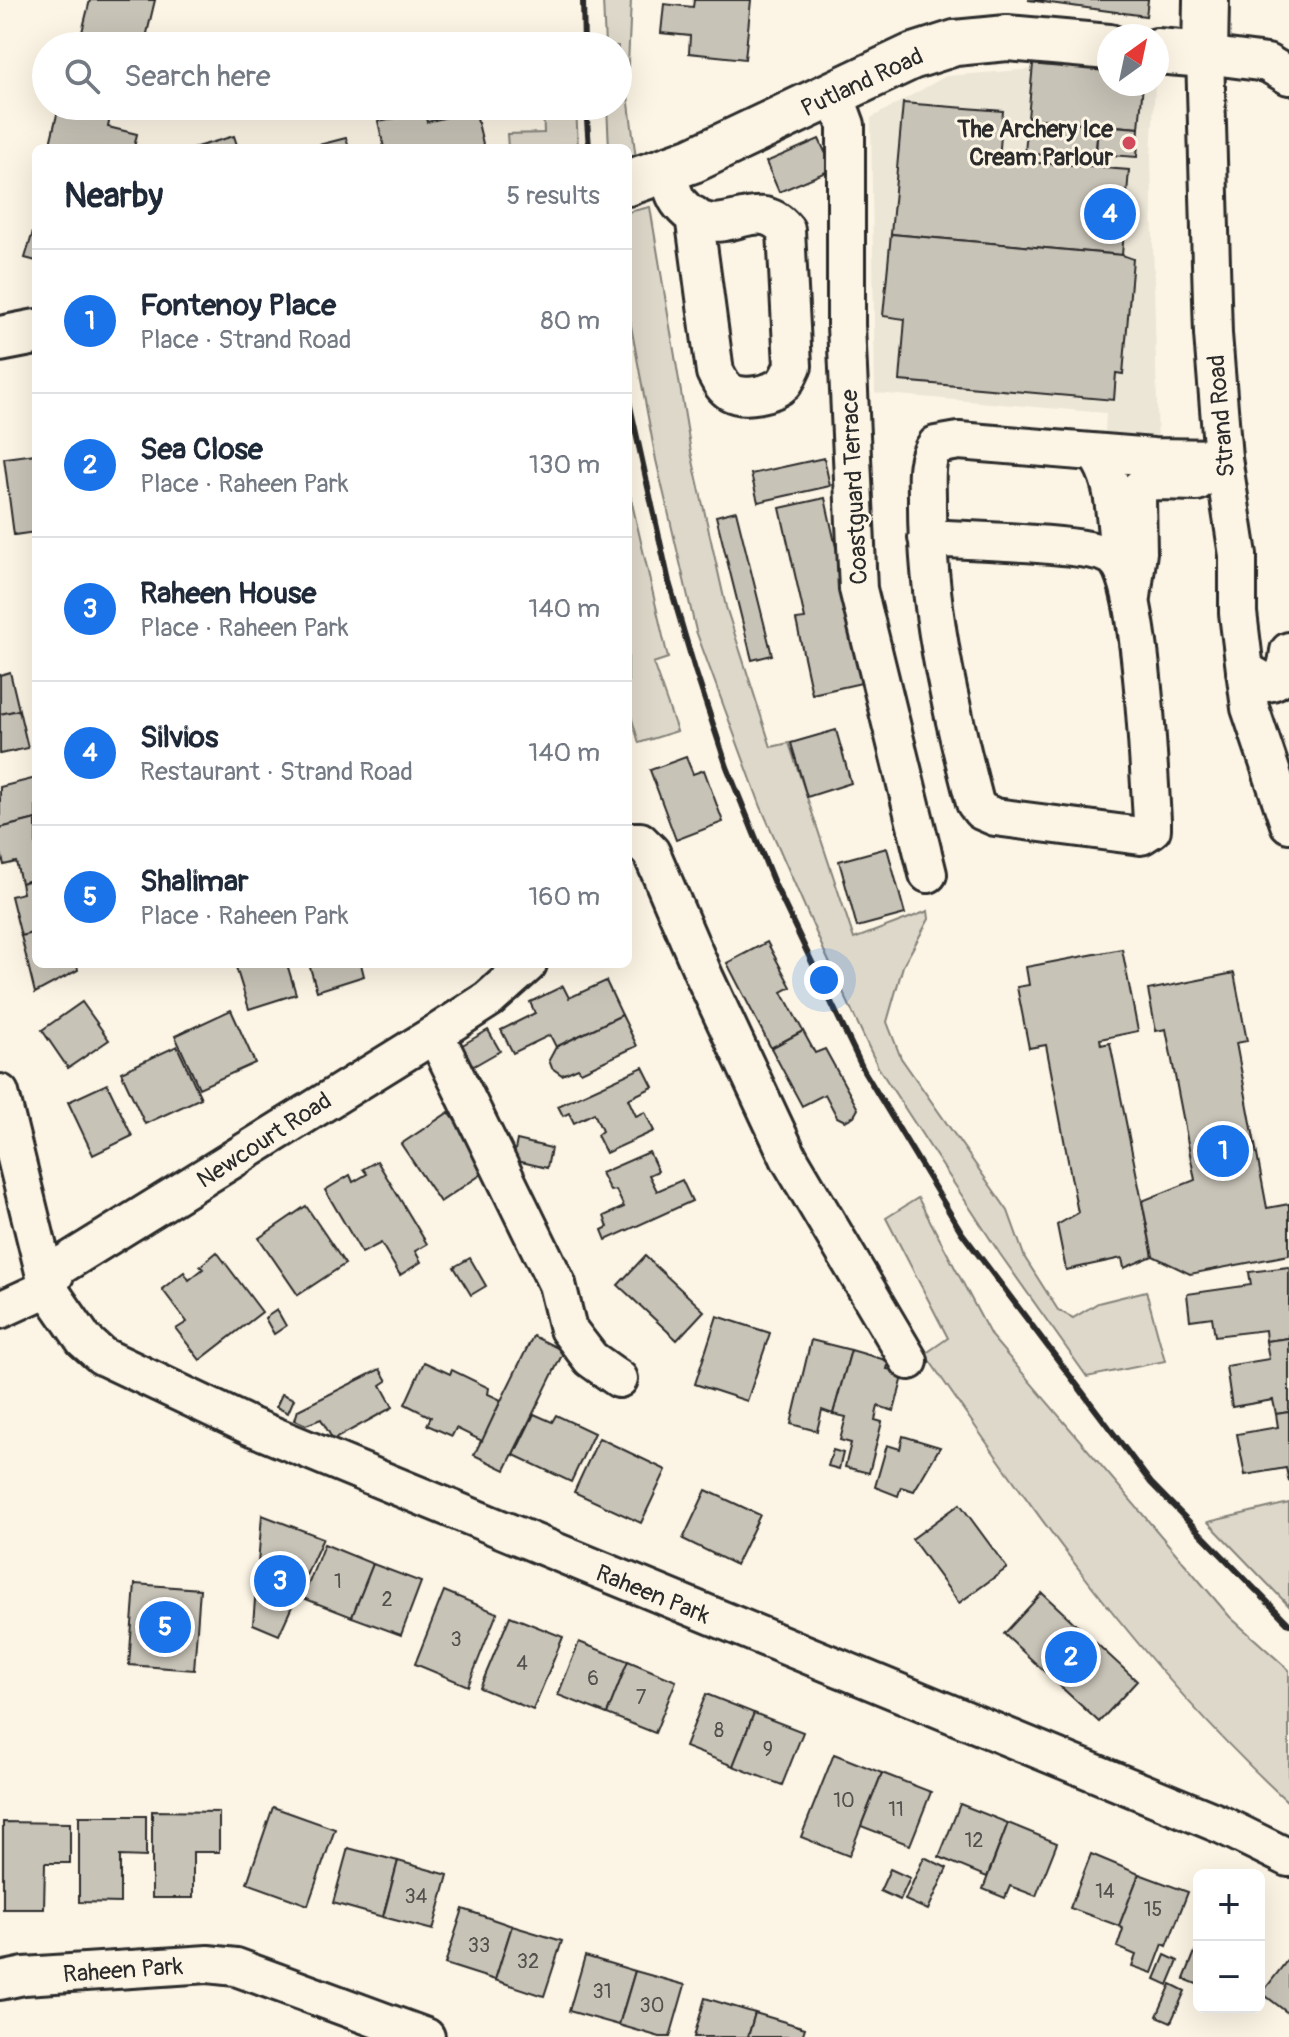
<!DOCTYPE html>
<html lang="en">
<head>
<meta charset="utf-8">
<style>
  body { margin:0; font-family:Pangolin,sans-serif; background:#f6f6f7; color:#1f2937 }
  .controls { position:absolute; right:24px; bottom:24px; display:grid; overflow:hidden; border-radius:12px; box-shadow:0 8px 32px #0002 }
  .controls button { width:72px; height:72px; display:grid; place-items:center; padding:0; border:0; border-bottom:2px solid #e0e1e3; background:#fff; color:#1f2937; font:40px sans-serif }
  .compass { position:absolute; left:1097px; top:24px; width:72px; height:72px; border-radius:50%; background:#fff; box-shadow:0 8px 32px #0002; rotate:33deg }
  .you { position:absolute; left:824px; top:980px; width:28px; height:28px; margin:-20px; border:6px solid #fff; border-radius:50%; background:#1a73e8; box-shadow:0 0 0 12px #1a73e833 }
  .badge { display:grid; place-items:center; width:52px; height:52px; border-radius:50%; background:#1a73e8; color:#fff; font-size:26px; font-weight:700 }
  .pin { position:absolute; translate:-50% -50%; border:4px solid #fff; box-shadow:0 2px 8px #0006 }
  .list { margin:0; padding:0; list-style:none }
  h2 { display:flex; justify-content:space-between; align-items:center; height:104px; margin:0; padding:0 32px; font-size:34px }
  h2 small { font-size:26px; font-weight:400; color:#747a83 }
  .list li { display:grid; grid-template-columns:52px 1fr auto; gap:24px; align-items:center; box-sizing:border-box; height:144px; padding:0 32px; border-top:2px solid #e0e1e3 }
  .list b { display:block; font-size:30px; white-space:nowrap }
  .list p { margin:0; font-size:26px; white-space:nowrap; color:#747a83 }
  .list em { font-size:26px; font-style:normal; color:#747a83 }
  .icon { flex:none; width:44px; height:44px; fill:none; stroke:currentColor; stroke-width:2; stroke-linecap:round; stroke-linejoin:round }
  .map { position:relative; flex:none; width:1289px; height:2037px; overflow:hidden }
  .search { position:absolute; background:#fff; box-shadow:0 8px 32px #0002; left:32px; top:32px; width:600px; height:88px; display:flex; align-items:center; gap:20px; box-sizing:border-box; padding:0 28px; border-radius:44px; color:#747a83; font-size:30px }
  .panel { position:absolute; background:#fff; box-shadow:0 8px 32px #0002; left:32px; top:144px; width:600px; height:824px; border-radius:12px }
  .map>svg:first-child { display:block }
</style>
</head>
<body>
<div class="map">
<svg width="1289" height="2037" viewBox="0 0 1289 2037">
  <rect width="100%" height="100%" fill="#fcf5e5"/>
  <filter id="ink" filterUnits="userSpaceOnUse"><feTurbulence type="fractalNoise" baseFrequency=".0125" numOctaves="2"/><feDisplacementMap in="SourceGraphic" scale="16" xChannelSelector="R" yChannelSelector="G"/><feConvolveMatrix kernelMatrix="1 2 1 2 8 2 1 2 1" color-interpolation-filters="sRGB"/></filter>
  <g filter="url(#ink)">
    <polygon fill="#ece6d7" points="1034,69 1109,84 1155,84 1151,157 1158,448 1132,438 1105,433 1106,413 875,393 871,118 946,76"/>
    <g fill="#ded8ca" stroke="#84827a" stroke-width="2">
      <polygon points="603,0 631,0 627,87 636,159 628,161 628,148 609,148 607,106 618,106 618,46 605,46"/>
      <polygon points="543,106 576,106 578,148 508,148 507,134 544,133"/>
      <polygon points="650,207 691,452 726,607 771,747 789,743 854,939 928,911 929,919 903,966 887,1022 901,1058 1008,1211 1025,1258 1058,1310 1073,1318 1098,1303 1146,1291 1165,1361 1087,1377 1000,1254 878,1067 825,953 761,807 696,631 656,460 628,310 628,212"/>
      <polygon points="628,486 668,658 653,663 677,731 639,743 628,706"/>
      <path d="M918 1198 991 1336 1230 1617 1289 1670V1803C1146 1672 1034 1513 925 1354L948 1338 886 1218Z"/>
      <polygon points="1289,1503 1289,1606 1208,1522"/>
    </g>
    <g fill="#c8c3b7" stroke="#2b2b2b" stroke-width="2">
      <polygon points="90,0 155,0 144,46 121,46 81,36"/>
      <polygon points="694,0 751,0 745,59 689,53 690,36 661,33 664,4 693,7"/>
      <polygon points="1028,0 1148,0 1146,16"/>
      <polygon points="1033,64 1109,70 1109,84 1143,84 1139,128 1028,118"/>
      <polygon points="903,103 1003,111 999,160 1129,170 1122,255 891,234"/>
      <polygon points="59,106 84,106 111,112 108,127 137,134 134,148 49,148"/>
      <polygon points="393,106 423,106 427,122 475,110 484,148 384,148 378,121 396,118"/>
      <polygon points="1028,118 1098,125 1095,160 1025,153"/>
      <polygon points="1098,125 1139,128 1137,157 1096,154"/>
      <polygon points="234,136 238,148 193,148"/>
      <polygon points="346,138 349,148 307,148"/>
      <polygon points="819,139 833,169 779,192 766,162"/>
      <polygon points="36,222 36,261 25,258"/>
      <polygon points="891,234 1122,255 1133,259 1123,374 1116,373 1114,400 900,381 905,319 883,316"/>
      <polygon points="36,454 36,532 14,535 4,458"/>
      <polygon points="824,458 830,486 758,502 751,474"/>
      <polygon points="825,498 866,682 812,694 796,620 805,619 780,508"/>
      <polygon points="736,511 772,655 752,660 716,516"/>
      <polygon points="10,672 19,710 0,714 0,675"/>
      <polygon points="19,710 28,748 0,754 0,714"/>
      <polygon points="836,730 851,783 807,797 791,743"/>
      <polygon points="686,757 693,774 704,770 723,822 676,840 650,770"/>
      <polygon points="36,778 36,819 0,828 0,787"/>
      <polygon points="36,819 36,879 21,883 16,862 4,865 0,849 0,828"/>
      <polygon points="887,848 905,914 857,927 839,861"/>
      <polygon points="36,879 36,932 21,936 11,896 23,893 21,883"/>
      <polygon points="36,932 36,964 77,964 78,970 35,993 21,936"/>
      <polygon points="767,942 791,987 782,992 803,1031 771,1048 727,963"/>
      <polygon points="1122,949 1138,1031 1100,1039 1101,1045 1110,1043 1153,1256 1124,1268 1122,1258 1066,1270 1057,1225 1078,1213 1046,1045 1029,1048 1017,987 1029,985 1026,967"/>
      <polygon points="235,964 287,964 296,994 249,1009"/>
      <polygon points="309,964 361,964 364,976 317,991"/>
      <polygon points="1234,973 1247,1041 1236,1043 1267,1208 1289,1204 1289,1255 1190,1274 1153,1256 1142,1201 1195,1180 1166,1029 1156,1031 1148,990"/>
      <polygon points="606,981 622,1015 556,1047 550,1035 513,1053 501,1030 535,1013 530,1002 563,986 569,998"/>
      <polygon points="82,1002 109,1040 68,1068 42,1030"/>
      <polygon points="231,1010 255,1063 199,1088 175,1036"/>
      <polygon points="622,1015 637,1046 581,1072 578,1068 562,1075 552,1068 549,1060 556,1047"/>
      <polygon points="488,1030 500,1051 472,1067 459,1047"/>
      <polygon points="803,1031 815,1053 825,1049 858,1109 854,1116 845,1121 837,1117 825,1094 802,1106 771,1048"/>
      <polygon points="177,1046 201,1098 145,1124 121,1072"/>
      <polygon points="643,1067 653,1087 628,1099 636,1116 645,1112 654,1131 606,1153 597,1135 602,1131 594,1113 574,1123 569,1113 563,1116 558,1106"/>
      <polygon points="107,1084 132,1136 93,1155 68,1102"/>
      <polygon points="449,1112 488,1170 440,1202 401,1144"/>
      <polygon points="517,1140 551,1148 547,1168 513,1160"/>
      <polygon points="649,1152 658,1171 649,1175 657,1191 682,1180 692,1201 606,1240 602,1230 608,1227 604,1216 624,1207 616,1190 610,1191 601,1173"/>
      <polygon points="377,1161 427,1244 415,1251 421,1262 400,1275 381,1243 362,1253 325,1190 350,1175 353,1182 367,1174 363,1169"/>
      <polygon points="306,1206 345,1264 298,1295 259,1238"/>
      <polygon points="217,1252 262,1312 200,1360 176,1329 187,1322 162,1289 184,1272 189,1280 203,1269 200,1266"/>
      <polygon points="645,1256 704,1311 677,1340 618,1285"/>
      <polygon points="470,1258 486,1286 471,1295 454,1267"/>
      <polygon points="1289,1267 1289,1338 1266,1341 1265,1330 1215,1336 1212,1317 1190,1320 1187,1294 1251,1285 1249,1272"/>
      <polygon points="277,1310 286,1326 274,1334 265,1318"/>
      <polygon points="717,1316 770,1333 747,1401 695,1384"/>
      <polygon points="533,1336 564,1351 505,1470 474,1455"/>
      <polygon points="1289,1338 1289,1412 1276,1414 1273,1400 1232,1407 1226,1366 1269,1359 1266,1341"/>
      <polygon points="811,1340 851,1350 833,1414 822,1410 817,1431 791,1424"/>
      <polygon points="851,1350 889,1361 887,1369 904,1373 894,1411 878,1406 875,1420 882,1422 869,1473 845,1467 851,1443 840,1440 846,1417 833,1414"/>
      <polygon points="424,1362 450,1374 452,1370 489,1388 488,1394 501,1400 482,1441 456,1428 452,1436 427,1425 431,1417 405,1404"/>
      <polygon points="380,1369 387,1381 381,1385 393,1407 333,1440 321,1419 306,1425 295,1420 298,1410"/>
      <polygon points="282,1394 294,1399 288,1413 276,1407"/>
      <polygon points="1289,1412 1289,1482 1286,1468 1245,1475 1237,1434 1278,1427 1276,1414"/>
      <polygon points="534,1414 552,1422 556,1415 594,1433 571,1482 514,1455"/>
      <polygon points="903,1436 940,1447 914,1491 901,1487 898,1496 875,1487 887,1445 900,1449"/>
      <polygon points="599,1438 666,1470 641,1523 574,1492"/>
      <polygon points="833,1450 843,1453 839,1469 828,1466"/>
      <polygon points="706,1490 760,1515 736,1565 683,1539"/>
      <polygon points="960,1504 1007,1568 959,1603 912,1539"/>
      <polygon points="262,1515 323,1538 279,1635 253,1624"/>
      <polygon points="324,1544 373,1564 352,1617 303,1598"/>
      <polygon points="373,1564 421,1582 401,1635 352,1617"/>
      <polygon points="135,1584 200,1589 194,1670 129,1665"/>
      <polygon points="444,1591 497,1613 468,1686 415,1664"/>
      <polygon points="1042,1593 1137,1681 1099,1722 1004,1634"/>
      <polygon points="510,1616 563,1637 533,1710 480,1688"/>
      <polygon points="579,1642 628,1661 607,1714 558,1695"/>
      <polygon points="628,1661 676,1681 655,1733 607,1714"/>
      <polygon points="706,1694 754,1713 733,1766 685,1747"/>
      <polygon points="754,1713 803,1732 782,1785 733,1766"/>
      <polygon points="834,1754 882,1773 849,1856 801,1837"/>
      <polygon points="882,1773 931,1792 910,1845 861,1826"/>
      <polygon points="960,1804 1008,1823 987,1877 939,1857"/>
      <polygon points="273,1807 335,1829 308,1905 247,1883"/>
      <polygon points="152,1811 219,1812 219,1852 193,1852 193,1898 152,1898"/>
      <polygon points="79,1816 146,1816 146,1857 120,1856 120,1903 79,1902"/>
      <polygon points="3,1822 70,1823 70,1863 45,1863 44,1909 3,1909"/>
      <polygon points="1008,1823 1057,1843 1036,1896 1010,1886 1005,1898 983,1889"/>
      <polygon points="348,1848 398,1861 383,1917 333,1903"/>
      <polygon points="1091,1854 1139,1874 1119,1926 1070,1908"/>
      <polygon points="924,1857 947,1868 928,1910 905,1900"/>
      <polygon points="398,1861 448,1875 433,1930 383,1917"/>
      <polygon points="890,1869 910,1878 900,1900 880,1891"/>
      <polygon points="1139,1874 1188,1892 1167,1946 1163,1944 1152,1973 1132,1966 1136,1955 1117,1947 1123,1929 1119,1926"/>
      <polygon points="463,1909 512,1926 495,1980 445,1964"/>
      <polygon points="512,1926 562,1941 544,1996 495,1980"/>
      <polygon points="1199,1942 1199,1985 1184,1979"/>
      <polygon points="1165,1955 1178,1961 1168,1985 1155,1979"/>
      <polygon points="585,1956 635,1971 619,2025 569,2011"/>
      <polygon points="1289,1958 1289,2014 1262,1993"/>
      <polygon points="635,1971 685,1985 670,2037 660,2037 619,2025"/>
      <polygon points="1171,1984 1185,1991 1171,2022 1157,2016"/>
      <polygon points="705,1998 755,2013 748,2037 694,2037"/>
      <polygon points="755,2013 805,2028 802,2037 748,2037"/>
    </g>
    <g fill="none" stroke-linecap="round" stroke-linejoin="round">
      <defs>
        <g id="minor">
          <polyline points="1289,76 1267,63 1205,55 1213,334 1223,458 1238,555 1238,613 1245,670 1250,708 1289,824"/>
          <polyline points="835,95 846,125 846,325 858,589 928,874"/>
          <path d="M667 170C670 180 673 196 680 204 719 251 754 190 786 230L793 366C790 372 788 378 784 383 773 394 744 400 730 392 722 387 719 379 715 372L694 215"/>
          <path d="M1095 453C1115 478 1114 512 1118 543"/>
          <path d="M927 538C959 540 1096 543 1114 558 1142 580 1149 777 1152 820V829L1141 836 995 817 981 811 975 803C949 703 926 602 927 498 927 480 924 460 936 445L959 441 1153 457 1223 458"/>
          <polyline points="1132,597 1138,552 1137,498 1139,489 1148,482 1158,481 1197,482"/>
          <path d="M1245 670 1267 683C1285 680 1287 667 1289 651"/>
          <polyline points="628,841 640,841 651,852 705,978 789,1158 909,1361"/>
          <polyline points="435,1034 557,1284 568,1329 591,1359 619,1379"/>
          <polyline points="0,1093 48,1288 84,1340 102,1356 250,1426 1222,1825 1289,1858"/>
          <polyline points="0,1310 48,1288 59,1267 435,1034 489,999 528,964"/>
          <polyline points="0,1981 24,1976 208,1964 236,1967 426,2037"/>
        </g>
        <g id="major">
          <polyline points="1157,51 1205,55 1206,0"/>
          <polyline points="628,183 693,160 911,57 955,43 1007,38 1109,47"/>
          <polyline points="0,339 36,332"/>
        </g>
      </defs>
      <use href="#minor" stroke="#2b2b2b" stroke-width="42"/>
      <use href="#major" stroke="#2b2b2b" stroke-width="50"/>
      <use href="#minor" stroke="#fcf5e5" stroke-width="36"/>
      <use href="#major" stroke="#fcf5e5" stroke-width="44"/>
      <g stroke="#2b2b2b" stroke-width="6">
        <polyline points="583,0 584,46"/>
        <polyline points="586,106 589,148"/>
        <polyline points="628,397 669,582 695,670 727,767 774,883 864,1071 962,1233 1151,1483 1289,1624"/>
      </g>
    </g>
  </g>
  <circle fill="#d1495b" stroke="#fcf5e5" stroke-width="3" cx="1129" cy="143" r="8"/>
  <g text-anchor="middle" stroke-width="6" stroke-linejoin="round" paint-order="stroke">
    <g font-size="20" fill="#52514e">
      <text x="338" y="1588">1</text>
      <text x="387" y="1606">2</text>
      <text x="456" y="1646">3</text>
      <text x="522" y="1670">4</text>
      <text x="593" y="1685">6</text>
      <text x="641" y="1704">7</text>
      <text x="719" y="1737">8</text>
      <text x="768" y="1756">9</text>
      <text x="844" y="1807">10</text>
      <text x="896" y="1816">11</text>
      <text x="974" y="1847">12</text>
      <text x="1105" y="1898">14</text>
      <text x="416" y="1903">34</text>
      <text x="1153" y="1916">15</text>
      <text x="479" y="1952">33</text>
      <text x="528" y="1968">32</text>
      <text x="602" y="1998">31</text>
      <text x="652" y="2012">30</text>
    </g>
    <g font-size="24" fill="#2b2b2b" stroke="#fcf5e5">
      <text transform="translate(862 82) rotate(-25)" y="8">Putland Road</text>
      <text transform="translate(1221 416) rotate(-95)" y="8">Strand Road</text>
      <text transform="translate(854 487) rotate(-93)" y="8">Coastguard Terrace</text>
      <text transform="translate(264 1140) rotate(-33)" y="8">Newcourt Road</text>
      <text transform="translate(653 1594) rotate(22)" y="8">Raheen Park</text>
      <text transform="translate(123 1970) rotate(-4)" y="8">Raheen Park</text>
    </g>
    <g font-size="24" font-weight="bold" fill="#2b2b2b" stroke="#fcf5e5" text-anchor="end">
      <text x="1113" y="137">The Archery Ice<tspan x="1113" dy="28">Cream Parlour</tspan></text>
    </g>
  </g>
</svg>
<div class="controls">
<button>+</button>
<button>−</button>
</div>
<svg class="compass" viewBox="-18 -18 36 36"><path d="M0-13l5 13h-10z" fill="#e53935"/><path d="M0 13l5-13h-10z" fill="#747a83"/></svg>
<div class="you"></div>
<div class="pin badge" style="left:1223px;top:1151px">1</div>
<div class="pin badge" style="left:1071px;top:1657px">2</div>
<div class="pin badge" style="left:280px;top:1581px">3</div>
<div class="pin badge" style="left:1110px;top:214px">4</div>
<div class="pin badge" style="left:165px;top:1627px">5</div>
<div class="search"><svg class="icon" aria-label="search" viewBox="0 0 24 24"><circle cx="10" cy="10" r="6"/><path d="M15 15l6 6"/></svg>Search here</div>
<section class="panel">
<h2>Nearby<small>5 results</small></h2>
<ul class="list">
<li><span class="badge">1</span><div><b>Fontenoy Place</b><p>Place · Strand Road</p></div><em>80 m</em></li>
<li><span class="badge">2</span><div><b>Sea Close</b><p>Place · Raheen Park</p></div><em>130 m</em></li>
<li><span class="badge">3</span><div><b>Raheen House</b><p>Place · Raheen Park</p></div><em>140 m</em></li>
<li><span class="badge">4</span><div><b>Silvios</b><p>Restaurant · Strand Road</p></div><em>140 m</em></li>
<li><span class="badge">5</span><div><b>Shalimar</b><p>Place · Raheen Park</p></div><em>160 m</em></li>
</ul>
</section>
</div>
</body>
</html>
